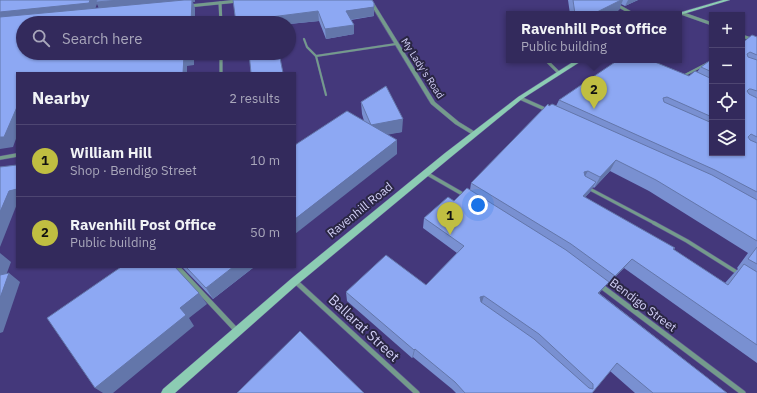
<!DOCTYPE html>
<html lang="en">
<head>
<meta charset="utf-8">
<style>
  body { margin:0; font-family:"IBM Plex Sans",sans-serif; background:#3b3262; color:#f1f3f6 }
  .controls { position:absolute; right:12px; top:12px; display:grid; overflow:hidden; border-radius:0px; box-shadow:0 1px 3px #0004 }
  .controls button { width:36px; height:36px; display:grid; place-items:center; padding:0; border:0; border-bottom:1px solid #4e4672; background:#332a5c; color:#f1f3f6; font:20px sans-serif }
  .you { position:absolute; left:478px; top:205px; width:14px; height:14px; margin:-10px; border:3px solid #fff; border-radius:50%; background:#1a73e8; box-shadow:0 0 0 6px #1a73e833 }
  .badge { display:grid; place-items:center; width:26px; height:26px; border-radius:50%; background:#c0be41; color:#111; font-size:13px; font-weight:700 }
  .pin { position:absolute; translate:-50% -33px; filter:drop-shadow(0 1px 2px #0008) }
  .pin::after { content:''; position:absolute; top:21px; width:14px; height:12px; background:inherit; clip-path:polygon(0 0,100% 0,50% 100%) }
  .popup { position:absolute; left:506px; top:11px; width:176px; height:52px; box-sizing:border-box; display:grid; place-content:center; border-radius:0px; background:#332a5c; filter:drop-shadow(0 1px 3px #0005); font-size:13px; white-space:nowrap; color:#a9a7bb }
  .popup b { font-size:15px; color:#f1f3f6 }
  .popup::after { content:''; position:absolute; left:50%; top:100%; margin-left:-8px; border:8px solid transparent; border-top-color:#332a5c }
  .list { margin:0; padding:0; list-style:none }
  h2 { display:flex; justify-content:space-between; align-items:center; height:52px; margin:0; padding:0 16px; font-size:17px }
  h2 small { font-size:13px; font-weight:400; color:#a9a7bb }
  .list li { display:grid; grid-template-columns:26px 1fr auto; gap:12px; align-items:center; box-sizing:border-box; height:72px; padding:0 16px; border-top:1px solid #4e4672 }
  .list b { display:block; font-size:15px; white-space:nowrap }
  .list p { margin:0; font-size:13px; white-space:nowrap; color:#a9a7bb }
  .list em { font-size:13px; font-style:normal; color:#a9a7bb }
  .icon { flex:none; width:22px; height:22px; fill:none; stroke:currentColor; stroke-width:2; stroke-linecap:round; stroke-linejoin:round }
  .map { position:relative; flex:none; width:757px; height:393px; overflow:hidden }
  .search { position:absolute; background:#332a5c; box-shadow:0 1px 3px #0004; left:16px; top:16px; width:280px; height:44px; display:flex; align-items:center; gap:10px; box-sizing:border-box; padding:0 14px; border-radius:22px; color:#a9a7bb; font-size:15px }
  .panel { position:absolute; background:#332a5c; box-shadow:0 1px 3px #0004; left:16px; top:72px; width:280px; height:196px; border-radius:0px }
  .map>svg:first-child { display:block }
</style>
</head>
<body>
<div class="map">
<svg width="757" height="393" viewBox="0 0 757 393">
  <rect width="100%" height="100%" fill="#44387b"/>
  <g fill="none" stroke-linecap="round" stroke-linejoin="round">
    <defs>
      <g id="service-far2">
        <polyline points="304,39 307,47 316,56 326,95"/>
        <polyline points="316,56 396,44"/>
        <polyline points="683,76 712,61"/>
      </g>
      <polyline id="service-far1" points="588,188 656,224"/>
      <polyline id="service" points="654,223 687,241 738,273"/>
      <g id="minor-far2">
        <polyline points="608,0 633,14"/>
        <polyline points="220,3 221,23"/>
        <polyline points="189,6 238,1"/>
        <polyline points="681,13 712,24"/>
        <polyline points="742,36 757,41"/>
        <polyline points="221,53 221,73"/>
        <polyline points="546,60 559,73"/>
      </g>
      <g id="minor-far1">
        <polyline points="520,98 547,110"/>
        <polyline points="0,158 17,155"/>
        <polyline points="426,173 466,196"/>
      </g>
      <g id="minor">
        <polyline points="177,267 237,331"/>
        <polyline points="295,281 417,393"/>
        <polyline points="601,286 743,393"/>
      </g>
      <polygon id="tertiary" points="368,0 372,0 435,102 459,122 477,133 478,134 477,135 473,135 455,124 431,104"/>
      <g id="secondary">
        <polygon points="723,0 730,0 680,15 675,14"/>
        <polygon points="576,60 583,60 522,99 451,157 298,284 175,393 161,393 163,389 292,278 445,153 518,97"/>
      </g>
    </defs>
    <use href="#service-far2" stroke="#5e5391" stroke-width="2.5"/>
    <use href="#service-far1" stroke="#5e5391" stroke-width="4"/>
    <use href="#service" stroke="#5e5391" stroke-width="4.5"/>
    <use href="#minor-far2" stroke="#5e5391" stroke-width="3.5"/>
    <use href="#minor-far1" stroke="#5e5391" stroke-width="4.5"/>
    <use href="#minor" stroke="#5e5391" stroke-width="6"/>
    <use href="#tertiary" stroke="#5e5391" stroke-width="1"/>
    <use href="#secondary" stroke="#5e5391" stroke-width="1"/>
    <use href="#service-far2" stroke="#749b8c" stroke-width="2"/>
    <use href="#service-far1" stroke="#749b8c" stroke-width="3"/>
    <use href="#service" stroke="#749b8c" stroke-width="3.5"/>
    <use href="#minor-far2" stroke="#749b8c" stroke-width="3"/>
    <use href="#minor-far1" stroke="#749b8c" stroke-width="3.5"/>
    <use href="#minor" stroke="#749b8c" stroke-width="5"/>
    <use href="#tertiary" fill="#749b8c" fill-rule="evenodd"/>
    <use href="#secondary" fill="#8cccb3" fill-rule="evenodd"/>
  </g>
  <g fill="#7990d1" fill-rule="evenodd">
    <polygon points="233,0 374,16 351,20 354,25 354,34 326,39 319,21 289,24 289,23"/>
    <polygon points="568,0 638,0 625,6 621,4 619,10 610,14 570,14"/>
    <path d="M757 37V363L624 268 607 285H606L599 293 727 393H635L610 371 592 393H456L452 389 413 357 412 358 347 301 346 292 426 285 457 253 423 228 424 218 454 201 470 190 471 183 549 106H556L559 100 689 76 697 72 701 67 712 59V153H742V43ZM610 171 649 191 748 253 737 268 738 269 733 274 725 283 673 249 585 197 590 192 593 187 594 188Z"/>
    <polygon points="361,102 402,132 387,134 397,154 364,121 362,114"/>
    <polygon points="182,267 254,267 213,299"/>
  </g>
  <g fill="#6376aa">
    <polygon points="90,0 195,0 195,2 193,2 195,8 195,23 100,11 97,4 94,12 0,22 0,12"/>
    <polygon points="621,0 623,0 619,10 610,14 593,14"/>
    <polygon points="628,0 638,0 625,6"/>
    <polygon points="374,7 374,16 347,20 346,11"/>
    <polygon points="318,11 319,21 289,24 289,23 273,23 271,17"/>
    <polygon points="354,25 354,34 326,39 325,29"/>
    <polygon points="191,53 194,53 194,65 187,66 187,73 183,73 184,56"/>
    <polygon points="17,107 17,136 13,147 0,149 0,137"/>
    <polygon points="403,119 402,132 371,138 371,125"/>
    <polygon points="397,140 397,154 295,234 295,219"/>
    <polygon points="616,160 610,171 594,188 600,177"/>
    <polygon points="588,171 582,181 584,172"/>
    <polygon points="596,182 590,192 577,206 583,196"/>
    <polygon points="17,189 17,204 0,247 0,212 9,191"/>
    <polygon points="0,253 11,262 2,286 0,284"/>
    <polygon points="632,259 624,268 607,285 615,276"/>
    <polygon points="233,267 254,267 213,299 206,288"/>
    <polygon points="9,273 20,282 3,332 0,333 0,298"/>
    <polygon points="609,282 601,291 591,302 598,293"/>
    <polygon points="199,293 207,304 189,318 194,326 113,393 103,393 95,388 180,308"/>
    <polygon points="484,296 481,305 480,297"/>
    <polygon points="415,349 413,357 412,358 414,350"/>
  </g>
  <g fill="#8da8f3" stroke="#6376aa" fill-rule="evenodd">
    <polygon points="0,0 90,0 89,3 0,12"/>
    <polygon points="97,0 120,0 96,2"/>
    <polygon points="184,0 192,0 191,23 23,23 23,53 191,53 191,56 184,56 183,73 17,73 17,107 4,137 0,137 0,17"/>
    <polygon points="233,0 372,0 374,3 374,7 346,11 354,25 325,29 318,11 271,17 273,23 236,23"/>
    <polygon points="573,0 621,0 593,14 575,14"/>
    <polygon points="752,35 757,37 757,55 750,52 747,54 748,57 757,60 757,91 751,89 749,89 747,91 749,94 757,98 757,137 751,134 748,137 750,140 757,143 757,192 715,170 559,100 618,60 650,60 689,76 695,71 712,79 712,117 667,97 663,98 664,102 712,123 712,153 742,153 742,43"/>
    <polygon points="249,53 279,53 283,73 251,73"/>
    <polygon points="712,59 712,72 701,67"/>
    <polygon points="386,86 403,119 371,125 361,102"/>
    <polygon points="548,104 549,106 552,104 712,175 757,200 757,241 656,180 616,160 600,177 588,171 584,172 585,176 596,182 583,196 675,248 673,249 728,285 744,264 757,272 757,345 632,259 615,276 571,244 471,183"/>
    <polygon points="347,111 397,140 295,219 295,145"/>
    <polygon points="17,165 17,189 9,191 0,212 0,167"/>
    <path d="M467 188 566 250 609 282 598 293 727 393H653L617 363 592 393H465L455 382 415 349 414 350 346 292 386 255 426 285 464 246 424 218 448 197 454 201ZM484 296 539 334 593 384V389L589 388 534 339 481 302 480 297Z"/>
    <polygon points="757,247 757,264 748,259"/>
    <polygon points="121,267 175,267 199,293 180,308 186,315 95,388 47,318"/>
    <polygon points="186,267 233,267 206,288"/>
    <polygon points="9,273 0,298 0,275"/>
    <polygon points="300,331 364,393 237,393"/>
  </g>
  <g text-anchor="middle" stroke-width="4" stroke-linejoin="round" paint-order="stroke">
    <g font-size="10" fill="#d2cff6" stroke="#2a2644">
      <text transform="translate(423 68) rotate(57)" y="4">My Lady's Road</text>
    </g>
    <g font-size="12" fill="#d2cff6" stroke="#2a2644">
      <text transform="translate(360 210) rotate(-39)" y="4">Ravenhill Road</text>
      <text transform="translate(643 305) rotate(37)" y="4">Bendigo Street</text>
    </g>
    <g font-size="14" fill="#d2cff6" stroke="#2a2644">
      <text transform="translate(364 328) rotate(43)" y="5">Ballarat Street</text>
    </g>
  </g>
</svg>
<div class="controls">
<button>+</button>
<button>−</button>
<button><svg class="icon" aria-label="locate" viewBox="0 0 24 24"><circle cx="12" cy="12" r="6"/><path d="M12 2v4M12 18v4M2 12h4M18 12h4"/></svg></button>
<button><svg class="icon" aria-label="layers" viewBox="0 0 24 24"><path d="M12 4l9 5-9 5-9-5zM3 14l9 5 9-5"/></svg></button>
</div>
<div class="you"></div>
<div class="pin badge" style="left:450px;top:235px">1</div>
<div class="pin badge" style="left:594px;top:109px">2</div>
<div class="popup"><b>Ravenhill Post Office</b>Public building</div>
<div class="search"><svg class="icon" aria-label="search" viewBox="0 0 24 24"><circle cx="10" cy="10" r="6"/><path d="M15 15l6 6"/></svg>Search here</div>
<section class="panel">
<h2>Nearby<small>2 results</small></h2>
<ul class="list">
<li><span class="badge">1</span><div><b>William Hill</b><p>Shop · Bendigo Street</p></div><em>10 m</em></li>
<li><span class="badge">2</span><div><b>Ravenhill Post Office</b><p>Public building</p></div><em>50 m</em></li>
</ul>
</section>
</div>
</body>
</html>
